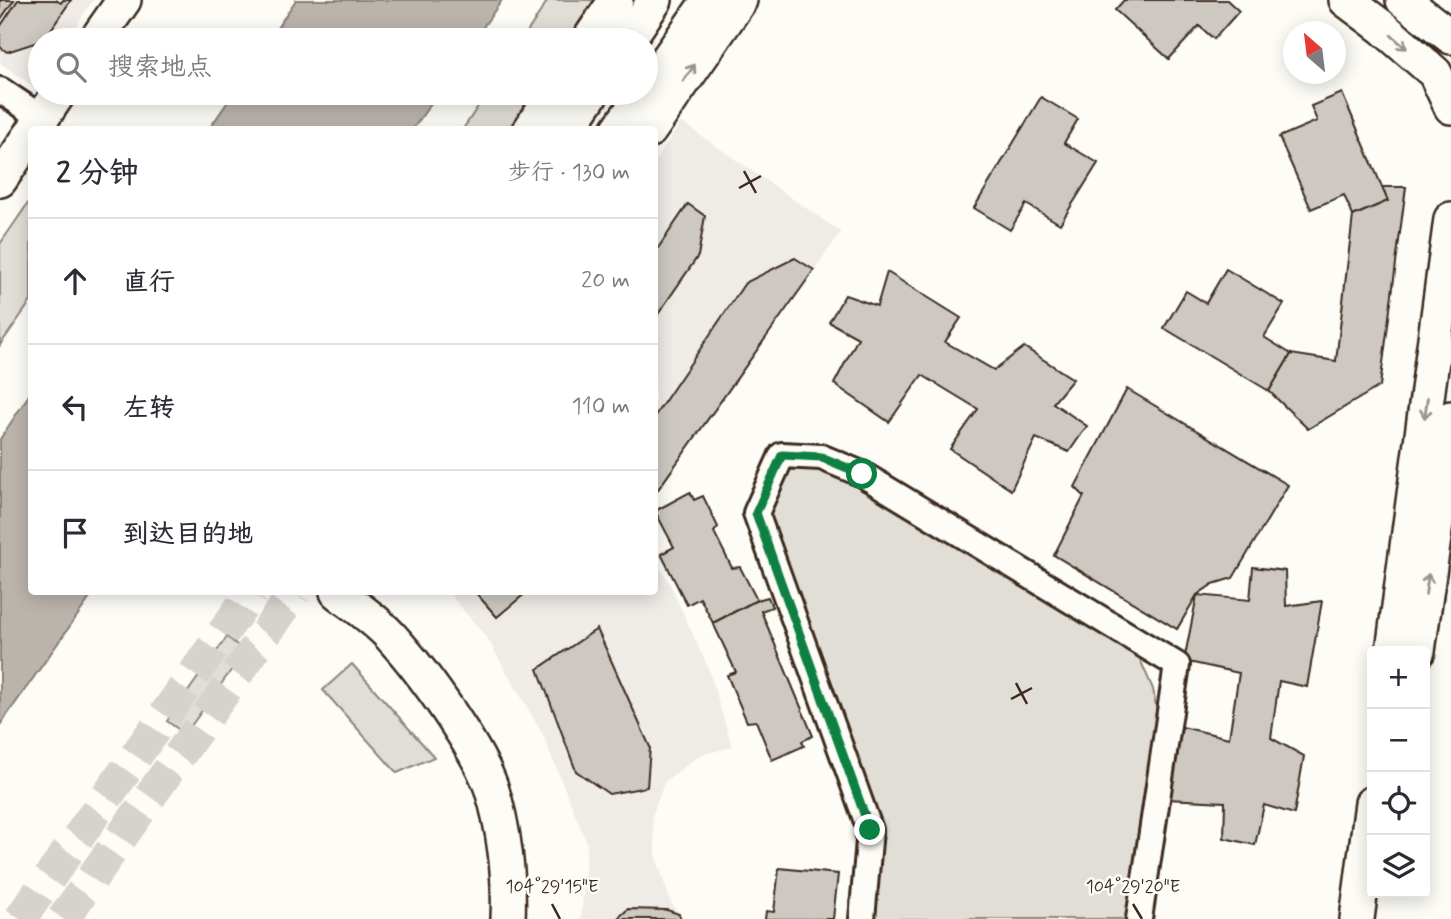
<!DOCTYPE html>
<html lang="zh">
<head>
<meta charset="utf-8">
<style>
  body { margin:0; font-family:Mynerve,"LXGW WenKai TC",sans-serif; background:#f7f7f7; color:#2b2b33 }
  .controls { position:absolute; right:21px; bottom:21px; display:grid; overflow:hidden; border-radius:7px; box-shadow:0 4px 18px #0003 }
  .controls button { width:63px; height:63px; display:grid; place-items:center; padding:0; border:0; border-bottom:2px solid #e1e1e2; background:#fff; color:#2b2b33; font:35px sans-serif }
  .compass { position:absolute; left:1283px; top:21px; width:63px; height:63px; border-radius:50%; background:#fff; box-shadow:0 4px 18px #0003; rotate:332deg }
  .stop { position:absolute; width:21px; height:21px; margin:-16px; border:5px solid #0b8043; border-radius:50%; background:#fff }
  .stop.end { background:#0b8043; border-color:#fff; box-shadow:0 2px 7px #0008 }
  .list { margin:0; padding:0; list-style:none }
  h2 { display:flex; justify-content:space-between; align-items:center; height:91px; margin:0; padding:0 28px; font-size:30px }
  h2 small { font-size:23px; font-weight:400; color:#7c7c81 }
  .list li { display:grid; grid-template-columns:46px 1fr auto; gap:21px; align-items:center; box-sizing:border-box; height:126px; padding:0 28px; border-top:2px solid #e1e1e2 }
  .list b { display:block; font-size:26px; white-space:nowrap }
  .list em { font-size:23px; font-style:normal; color:#7c7c81 }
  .icon { flex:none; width:38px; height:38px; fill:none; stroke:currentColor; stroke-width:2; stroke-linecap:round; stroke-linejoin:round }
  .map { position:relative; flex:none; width:1451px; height:919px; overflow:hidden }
  .search { position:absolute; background:#fff; box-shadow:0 4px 18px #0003; left:28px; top:28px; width:630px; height:77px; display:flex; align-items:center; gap:18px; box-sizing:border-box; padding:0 24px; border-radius:38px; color:#7c7c81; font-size:26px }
  .panel { position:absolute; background:#fff; box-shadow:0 4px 18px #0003; left:28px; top:126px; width:630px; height:469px; border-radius:7px }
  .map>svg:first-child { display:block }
</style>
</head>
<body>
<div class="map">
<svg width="1451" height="919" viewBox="0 0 1451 919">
  <rect width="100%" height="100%" fill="#fdfcf7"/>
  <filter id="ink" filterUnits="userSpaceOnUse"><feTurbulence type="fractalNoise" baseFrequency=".0143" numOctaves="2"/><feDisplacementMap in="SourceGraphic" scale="14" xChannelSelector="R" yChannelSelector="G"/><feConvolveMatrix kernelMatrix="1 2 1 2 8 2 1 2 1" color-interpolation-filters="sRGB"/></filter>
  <g filter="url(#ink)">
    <g fill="#efece7">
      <polygon points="0,0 93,0 67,40 40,40 40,82 36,88 0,63"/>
      <polygon points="681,122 841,232 655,495 655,162"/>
      <polygon points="655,560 669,582 709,670 732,747 700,755 665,781 652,816 656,856 670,901 683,919 581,919 587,843 542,733 487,638 448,592 654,592"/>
    </g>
    <g fill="#e1ded7" stroke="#8e847a" stroke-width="2">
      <polygon points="548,0 594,0 567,40 522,40"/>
      <polygon points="487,93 533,93 508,129 463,129"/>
      <polygon points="31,199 31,301 0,345 0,244"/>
      <polygon points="797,465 819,467 914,516 1025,588 1139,657 1153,689 1161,736 1132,919 870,919 874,806 765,514 784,470"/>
      <polygon points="227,637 245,651 185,734 167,721"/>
      <polygon points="352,664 434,757 397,773 323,690"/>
    </g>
    <g fill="#bbb4ad" stroke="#887d74" stroke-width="2">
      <polygon points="296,0 502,0 474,40 269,40"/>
      <polygon points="234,93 438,93 413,129 209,129"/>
      <polygon points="31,392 32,592 94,592 0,725 0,439"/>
    </g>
    <g fill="#cdc8c2" stroke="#3b2a1e" stroke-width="2">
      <polygon points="0,0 14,0 0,20"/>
      <polygon points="18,0 56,0 61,3 63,0 71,0 44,40 7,52 0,47 0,27"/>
      <polygon points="1124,0 1227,0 1239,11 1214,39 1199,26 1169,59 1115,10"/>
      <polygon points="1342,93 1388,201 1353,216 1344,195 1311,209 1279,137 1317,121 1311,106"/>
      <polygon points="1041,97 1078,119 1064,143 1098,163 1060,224 1026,204 1010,230 974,208"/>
      <polygon points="1382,187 1406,187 1380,386 1308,429 1269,391 1291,354 1336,361 1353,216 1388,201"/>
      <polygon points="688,204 705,216 698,256 654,320 654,254"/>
      <polygon points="795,258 814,270 654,495 654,417 745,283"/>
      <polygon points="1226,269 1284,304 1264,337 1291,354 1269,391 1164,328 1186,291 1206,303"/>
      <polygon points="887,272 961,318 945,342 994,370 1024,347 1073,379 1053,403 1087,426 1069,452 1036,438 1011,490 950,449 978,409 922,375 889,422 834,384 858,338 829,322 845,295 877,306"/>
      <polygon points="1127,389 1288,485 1233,578 1213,584 1197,595 1177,629 1054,555 1084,496 1075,487"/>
      <polygon points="690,492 694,500 703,496 718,527 714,532 732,568 740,567 757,600 713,623 700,598 687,605 661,554 674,547 655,511"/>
      <polygon points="1253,567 1285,571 1286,606 1322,601 1307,687 1279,681 1271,738 1304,756 1294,814 1264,805 1255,845 1224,838 1225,802 1167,799 1182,727 1229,738 1239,673 1184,661 1197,595 1250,600"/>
      <polygon points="475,592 527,592 497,617"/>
      <polygon points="768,597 772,607 761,611 813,736 802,741 804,746 772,760 756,721 747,722 727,675 736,672 713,623 757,600"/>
      <polygon points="597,629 650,747 647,787 609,794 576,771 538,669"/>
      <polygon points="779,868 838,874 833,919 765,919 766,911 774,912"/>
      <polygon points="628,909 667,910 679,914 681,919 617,919"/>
    </g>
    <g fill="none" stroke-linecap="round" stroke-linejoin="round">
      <g stroke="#d6d2cc" stroke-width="33" stroke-dasharray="33 17" stroke-linecap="butt">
        <polyline points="20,919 252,592"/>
        <polyline points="63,919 295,592"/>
      </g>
      <defs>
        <g id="street">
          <polyline points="0,90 42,118"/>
          <polyline points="862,919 870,830 756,513 782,455 821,457 862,474 1177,665 1139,919"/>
        </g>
        <g id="secondary">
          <polyline points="1346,0 1382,27 1435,73 1451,107"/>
          <polyline points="1403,0 1451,37"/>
          <polyline points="96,40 124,0"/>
          <polyline points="589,40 616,0"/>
          <polyline points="628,40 655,0"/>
          <polyline points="646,90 709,0"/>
          <polyline points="34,130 59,93"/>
          <polyline points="530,130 554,93"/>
          <polyline points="567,130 592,93"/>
          <polyline points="618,130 644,93"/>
          <polyline points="650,130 740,0"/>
          <polyline points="0,180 32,133"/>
          <path d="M337 592C356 607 378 621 394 640 423 672 477 747 491 787 504 826 510 878 508 919"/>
          <polyline points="1393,651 1451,219"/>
          <polyline points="1418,651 1451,418"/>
          <polyline points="1357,919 1372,803"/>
        </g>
      </defs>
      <use href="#street" stroke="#3b2a1e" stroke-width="30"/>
      <use href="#secondary" stroke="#3b2a1e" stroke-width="38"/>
      <use href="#street" stroke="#fdfcf7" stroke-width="24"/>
      <use href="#secondary" stroke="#fdfcf7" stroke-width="33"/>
    </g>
    <defs><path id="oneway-shaft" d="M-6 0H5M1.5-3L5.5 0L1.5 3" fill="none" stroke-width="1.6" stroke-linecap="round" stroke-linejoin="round" transform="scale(1.75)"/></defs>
    <g stroke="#9c938a">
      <use href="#oneway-shaft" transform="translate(1399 42) rotate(41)"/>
      <use href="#oneway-shaft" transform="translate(689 73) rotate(-55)"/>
      <use href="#oneway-shaft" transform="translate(1426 408) rotate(98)"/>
      <use href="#oneway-shaft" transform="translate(1427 584) rotate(-82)"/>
    </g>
  </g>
  <g fill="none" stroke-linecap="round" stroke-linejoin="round" filter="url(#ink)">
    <polyline stroke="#0b8043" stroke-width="9" points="862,474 821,457 782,455 756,513 870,830"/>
  </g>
  <path fill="none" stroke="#3b2a1e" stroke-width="2.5" d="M744 171 756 193M739 188 761 176M1016 683 1027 704M1011 699 1032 688M552 904 560 919M1133 904 1142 919"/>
  <g font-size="18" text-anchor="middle" fill="#3b2a1e" stroke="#fdfcf7" stroke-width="5" stroke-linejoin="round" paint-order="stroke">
    <text x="552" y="892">104°29'15"E</text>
    <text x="1133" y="892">104°29'20"E</text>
  </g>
</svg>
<div class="controls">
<button>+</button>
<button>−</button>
<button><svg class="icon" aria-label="locate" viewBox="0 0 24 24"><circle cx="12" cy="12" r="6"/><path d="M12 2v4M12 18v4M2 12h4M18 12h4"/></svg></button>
<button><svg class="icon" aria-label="layers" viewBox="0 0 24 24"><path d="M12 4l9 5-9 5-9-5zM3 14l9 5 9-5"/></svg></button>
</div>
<svg class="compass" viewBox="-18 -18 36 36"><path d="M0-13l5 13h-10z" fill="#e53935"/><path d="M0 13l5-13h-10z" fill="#7c7c81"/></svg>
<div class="stop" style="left:862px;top:474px"></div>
<div class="stop end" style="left:870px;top:830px"></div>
<div class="search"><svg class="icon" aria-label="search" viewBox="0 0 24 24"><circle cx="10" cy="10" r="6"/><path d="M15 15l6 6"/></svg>搜索地点</div>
<section class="panel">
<h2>2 分钟<small>步行 · 130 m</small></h2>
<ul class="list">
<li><svg class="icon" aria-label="ahead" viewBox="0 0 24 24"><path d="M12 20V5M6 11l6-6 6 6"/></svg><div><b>直行</b></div><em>20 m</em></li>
<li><svg class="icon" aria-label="left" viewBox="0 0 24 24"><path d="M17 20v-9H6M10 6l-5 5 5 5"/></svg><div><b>左转</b></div><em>110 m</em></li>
<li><svg class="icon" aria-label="arrive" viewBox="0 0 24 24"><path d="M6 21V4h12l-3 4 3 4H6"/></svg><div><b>到达目的地</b></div></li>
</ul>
</section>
</div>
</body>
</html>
